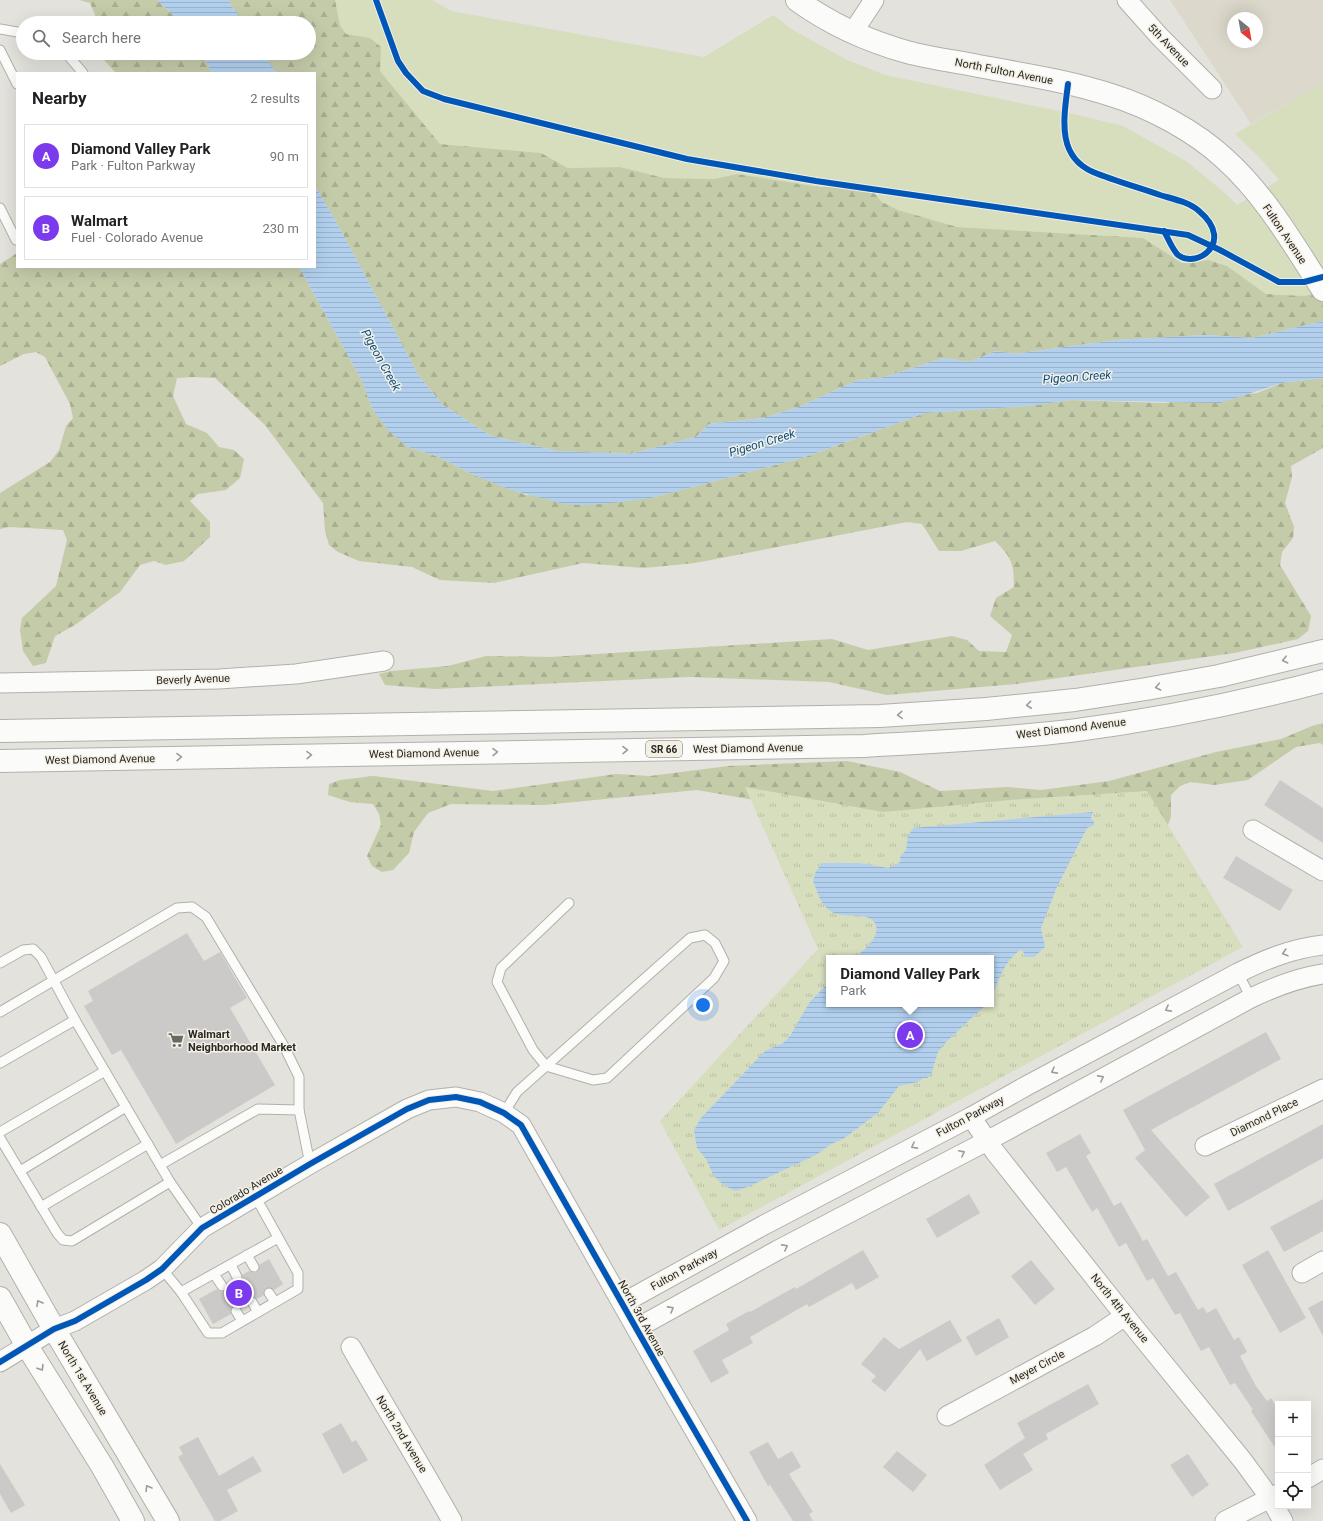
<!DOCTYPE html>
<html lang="en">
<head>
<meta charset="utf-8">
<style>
  body { margin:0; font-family:Roboto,sans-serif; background:#f2f2f2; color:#202124 }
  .controls { position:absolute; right:12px; bottom:12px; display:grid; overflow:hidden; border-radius:0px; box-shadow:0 4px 16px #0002 }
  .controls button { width:36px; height:36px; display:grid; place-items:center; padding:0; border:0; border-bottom:1px solid #e0e0e0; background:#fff; color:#202124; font:20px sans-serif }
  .compass { position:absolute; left:1227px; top:12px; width:36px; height:36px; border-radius:50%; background:#fff; box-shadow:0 4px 16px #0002; rotate:149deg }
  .you { position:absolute; left:703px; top:1005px; width:14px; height:14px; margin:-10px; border:3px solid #fff; border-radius:50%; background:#1a73e8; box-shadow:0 0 0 6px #1a73e833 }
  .badge { display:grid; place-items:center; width:26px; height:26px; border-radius:50%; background:#7c3aed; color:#fff; font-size:13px; font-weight:700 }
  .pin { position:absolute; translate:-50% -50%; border:2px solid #fff; box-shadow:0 1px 4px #0006 }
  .popup { position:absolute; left:826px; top:955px; width:168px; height:52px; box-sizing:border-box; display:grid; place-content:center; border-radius:0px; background:#fff; filter:drop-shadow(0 1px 3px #0005); font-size:13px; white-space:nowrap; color:#757577 }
  .popup b { font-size:15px; color:#202124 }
  .popup::after { content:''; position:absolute; left:50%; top:100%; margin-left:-8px; border:8px solid transparent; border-top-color:#fff }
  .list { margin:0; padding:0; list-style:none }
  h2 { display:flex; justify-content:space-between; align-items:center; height:52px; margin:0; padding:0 16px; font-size:17px }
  h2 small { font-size:13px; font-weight:400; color:#757577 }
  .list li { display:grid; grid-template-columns:26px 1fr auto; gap:12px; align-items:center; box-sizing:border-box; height:64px; margin:0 8px 8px; padding:0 8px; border:1px solid #e0e0e0; border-radius:0px }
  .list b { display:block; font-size:15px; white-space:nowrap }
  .list p { margin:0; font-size:13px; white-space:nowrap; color:#757577 }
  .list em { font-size:13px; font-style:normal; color:#757577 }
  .icon { flex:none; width:22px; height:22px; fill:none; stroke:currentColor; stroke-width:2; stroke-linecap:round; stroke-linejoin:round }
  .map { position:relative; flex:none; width:1323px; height:1521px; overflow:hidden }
  .search { position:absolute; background:#fff; box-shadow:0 4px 16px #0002; left:16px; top:16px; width:300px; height:44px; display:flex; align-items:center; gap:10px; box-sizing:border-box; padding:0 14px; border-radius:22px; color:#757577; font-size:15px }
  .panel { position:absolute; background:#fff; box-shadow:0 4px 16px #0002; left:16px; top:72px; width:300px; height:196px; border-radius:0px }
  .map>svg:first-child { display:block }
</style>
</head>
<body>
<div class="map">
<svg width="1323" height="1521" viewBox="0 0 1323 1521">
  <defs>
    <pattern id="forest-firs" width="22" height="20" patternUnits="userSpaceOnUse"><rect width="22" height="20" fill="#c4cba9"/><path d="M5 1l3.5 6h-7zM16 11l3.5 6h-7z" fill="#a8ae91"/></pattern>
    <pattern id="park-tufts" width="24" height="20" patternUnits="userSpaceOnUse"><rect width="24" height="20" fill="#d7debe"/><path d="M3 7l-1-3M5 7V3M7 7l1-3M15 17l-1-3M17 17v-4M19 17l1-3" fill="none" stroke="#b9bea3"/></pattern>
    <pattern id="water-rules" width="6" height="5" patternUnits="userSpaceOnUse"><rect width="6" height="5" fill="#b2d0ee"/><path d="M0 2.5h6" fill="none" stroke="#99b3cc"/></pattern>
  </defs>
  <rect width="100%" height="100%" fill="#e4e2dc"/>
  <path fill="#dcd8cb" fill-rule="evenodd" d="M1170 0H1323V83L1251 124ZM1233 18H1257V42H1233Z"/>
  <polygon fill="#d7debe" points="335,0 432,0 451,11 704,57 773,15 793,30 847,60 885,75 1078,115 1123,126 1186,161 1225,193 1237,205 1279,180 1260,158 1235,134 1323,83 1323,290 1305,296 1266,294 1227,266 1208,260 1182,263 1143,238 957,227 898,210 882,202 867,185 820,187 737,174 714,179 664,178 620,167 568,168 541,153 440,144 380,71 370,38 346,35 340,25"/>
  <g fill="url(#forest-firs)">
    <polygon points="79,0 157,0 182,23 95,23 95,15 90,3"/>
    <polygon points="228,0 335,0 340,25 346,34 370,38 381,47 380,71 440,144 541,153 568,168 620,167 664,178 714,179 737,174 820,187 867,185 882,202 898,210 957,227 1143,238 1182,263 1208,260 1227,266 1266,294 1305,296 1323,290 1323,321 1252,338 1207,335 1116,340 1014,354 996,351 969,362 944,358 885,377 858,380 799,407 763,418 709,424 696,437 630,454 558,451 491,436 443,405 419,376 338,225 315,186 315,73 276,73 263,53 309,53 309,23 243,23"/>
    <polygon points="100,53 202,53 212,73 116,73 103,59"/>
    <path d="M17 253V267H299L361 379 373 410 408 447 439 457 474 475 526 495 651 498 805 457 925 413 1028 406 1071 400 1164 403 1257 393 1282 383 1323 378V448L1291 466 1292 477 1285 503 1294 527 1293 538 1282 552 1280 565 1311 616 1308 631 1298 639 1234 653 1016 684 887 695 829 682 689 677 435 689 385 685 379 674 391 671 448 666 486 656 550 657 832 639 868 650 952 636 967 640 979 651 1006 652 1012 635 990 616 996 598 1014 587C1014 563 1012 558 995 541L961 551H939L922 524 907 522 695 563 644 568 583 563 494 583 440 580 412 567 359 561 338 552 329 545 325 531 323 503 265 425 215 378 193 377 177 378 173 396 186 424 207 433 219 447 234 450 244 459 240 478 226 490 198 494 190 501 210 522V537L184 561 166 565 154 561 140 565 120 592 75 625 55 636 46 663 33 666 23 651 20 630 22 618 56 586 67 540 63 530 9 527 0 529V493L50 462 59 450 66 426 73 418 70 404 45 357 36 352 24 354 0 366V264Z"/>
    <polygon points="1323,723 1323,745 1320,743 1296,747 1248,780 1214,785 1191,782 1180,786 1171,795 1171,817 1167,827 913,828 697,790 544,805 451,804 428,813 414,832 409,853 393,870 382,872 372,866 367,856 381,825 379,814 373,804 350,802 328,795 329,784 340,780 374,776 493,791 616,774 650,776 728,766 847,761 900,772 940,791 1008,787 1041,790 1109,781 1216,752 1281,739 1312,726"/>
  </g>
  <path fill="url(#park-tufts)" fill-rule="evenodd" d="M745 787 883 812 1010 800 1147 791 1243 947 719 1230 660 1121 818 949ZM829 958H991V1004H829Z"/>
  <g fill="url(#water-rules)">
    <polygon points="157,0 228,0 243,23 182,23"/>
    <polygon points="202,53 263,53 276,73 212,73"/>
    <polygon points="315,186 338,225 419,376 443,405 491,436 558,451 630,454 696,437 709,424 763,418 799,407 858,380 885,377 944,358 969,362 996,351 1014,354 1116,340 1207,335 1252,338 1323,321 1323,378 1282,383 1220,403 1071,400 1028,406 925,413 805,457 651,498 604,504 580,505 565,504 511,490 474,475 439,457 408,447 389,431 373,410 361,379 299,267 315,267"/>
    <path d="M1093 812 1091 818 1094 822V825L1087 828 1057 887 1041 928 1045 947 1034 957H1025L1023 951 1020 950C1004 962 999 980 991 997V958H855C863 950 882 937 875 923 869 911 841 920 829 910 820 903 817 891 813 881L816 871 823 863H859L888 868 896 865 901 861 900 857 906 850 908 836 913 828Z"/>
    <polygon points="829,982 829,1004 987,1004 946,1042 938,1052 931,1075 927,1078 923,1078 918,1082 899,1086 878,1113 843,1139 831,1144 816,1155 750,1186 736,1191 729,1188 720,1182 714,1176 706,1159 697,1148 694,1130 701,1118 765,1051 783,1043 790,1036 809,1003"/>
  </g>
  <g fill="#cccac9">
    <polygon points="1280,780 1323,808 1323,843 1264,805"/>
    <polygon points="1236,856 1293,890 1280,911 1223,878"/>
    <polygon points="187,933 204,961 220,952 247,998 230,1008 275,1085 176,1144 121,1050 112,1055 84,1006 93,1001 88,991"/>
    <polygon points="1266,1032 1281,1059 1151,1130 1210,1197 1186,1217 1135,1158 1145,1150 1123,1110"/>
    <polygon points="1323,1124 1323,1158 1228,1211 1214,1184"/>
    <polygon points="1080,1134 1091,1153 1086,1156 1114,1206 1121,1202 1143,1241 1147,1239 1168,1276 1176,1272 1198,1310 1203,1307 1207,1313 1216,1308 1234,1340 1239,1337 1247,1352 1240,1356 1256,1386 1267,1401 1271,1398 1278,1409 1278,1452 1251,1411 1253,1410 1235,1383 1230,1385 1209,1347 1201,1351 1180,1313 1175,1315 1153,1278 1147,1281 1126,1243 1119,1247 1097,1208 1092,1212 1066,1167 1057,1172 1046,1153"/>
    <polygon points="969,1194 980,1213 937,1238 926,1219"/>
    <polygon points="1323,1199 1323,1231 1284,1252 1270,1227"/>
    <polygon points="863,1250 879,1277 856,1290 852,1283 809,1307 807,1304 750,1337 753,1343 722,1360 729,1373 711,1383 693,1351 729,1330 726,1324 749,1311 750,1312 795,1287 796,1289"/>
    <polygon points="1268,1250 1306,1318 1280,1333 1242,1265"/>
    <polygon points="269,1259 283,1284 274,1290 271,1288 266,1288 264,1291 264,1295 257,1299 255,1297 249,1297 247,1299 247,1305 241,1308 239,1306 233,1306 231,1308 231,1314 213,1324 199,1299 217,1289 220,1292 225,1291 228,1288 227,1283 232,1280 236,1283 240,1282 243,1278 242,1275 249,1271 254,1273 257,1272 259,1270 259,1265"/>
    <polygon points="1031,1260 1055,1289 1035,1305 1011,1276"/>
    <polygon points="1323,1300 1323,1336 1308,1308"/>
    <polygon points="999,1318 1009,1337 976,1356 966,1337"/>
    <polygon points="950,1320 962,1341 927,1361 920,1349 885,1392 871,1381 876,1376 861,1364 884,1337 899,1349"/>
    <polygon points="1088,1384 1099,1404 1046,1434 1048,1439 1023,1454 1033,1470 1000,1490 984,1465 1025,1438 1017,1423"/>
    <polygon points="341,1423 352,1442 356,1440 368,1460 343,1474 322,1434"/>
    <polygon points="198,1437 219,1476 253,1456 262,1471 227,1490 238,1511 220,1521 215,1521 178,1457 183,1454 179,1447"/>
    <polygon points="768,1442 778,1459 792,1451 801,1467 789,1474 813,1512 809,1514 813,1521 793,1521 770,1485 768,1486 749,1452"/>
    <polygon points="897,1451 927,1475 913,1492 883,1467"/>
    <polygon points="1188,1454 1209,1485 1192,1497 1170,1465"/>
    <polygon points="0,1464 25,1505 11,1513 0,1494"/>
  </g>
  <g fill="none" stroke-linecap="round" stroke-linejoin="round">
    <defs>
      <g id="service">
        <polyline points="0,29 23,33"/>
        <polyline points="0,50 17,84"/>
        <polyline points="66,53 83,73"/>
        <polyline points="0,208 16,240"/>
        <polyline points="0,963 23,950 33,949 41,957 75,1020 170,1182 202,1228"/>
        <polyline points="1238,973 1251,998"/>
        <polyline points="0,1012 177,908 192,907 206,917 284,1046 299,1077 299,1110 310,1164"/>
        <polyline points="0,1063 75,1020"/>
        <polyline points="504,1113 517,1092 690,938 705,935 715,943 724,961 714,978 607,1078 593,1080 546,1066 533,1050 497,982 501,968 569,903"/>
        <polyline points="0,1132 105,1071"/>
        <polyline points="0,1138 57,1233 63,1240 72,1241 170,1182"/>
        <polyline points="160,1165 258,1109 299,1110"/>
        <polyline points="20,1171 126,1107"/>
        <polyline points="41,1207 148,1144"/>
        <polyline points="247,1255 254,1267"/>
        <polyline points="231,1265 237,1277"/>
        <polyline points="162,1269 181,1292 208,1333 222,1333 298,1289 298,1273 255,1196"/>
        <polyline points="214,1274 222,1286"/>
        <polyline points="181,1292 278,1238"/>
        <polyline points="269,1293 275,1302"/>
        <polyline points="252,1302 258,1312"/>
        <polyline points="236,1311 242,1321"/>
      </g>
      <g id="minor">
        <polyline points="1127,0 1160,37 1212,89"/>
        <polyline points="853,32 874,0"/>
        <polyline points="0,683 219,679 296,674 384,661"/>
        <polyline points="1253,830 1323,871"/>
        <polyline points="971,1117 995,1152 1125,1316 1243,1461 1270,1498 1283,1521"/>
        <polyline points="1205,1146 1323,1089"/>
        <polyline points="1302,1273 1323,1261"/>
        <path d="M623 1303 764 1225 971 1117 1028 1085 1238 973C1266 959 1291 949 1323 945"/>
        <path d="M637 1328 778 1250 987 1141 1251 998C1274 987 1297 978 1323 974"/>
        <path d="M351 1347C384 1405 419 1462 452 1521"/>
        <polyline points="0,1362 54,1329 75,1321 146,1280 162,1269 202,1228 310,1164 407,1109 429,1100 456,1097 480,1102 504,1113 521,1125 666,1381 747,1521"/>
        <polyline points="947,1416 1095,1336 1125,1316"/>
        <polyline points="1308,1478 1323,1469"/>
        <polyline points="1225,1521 1278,1494"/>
      </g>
      <g id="primary">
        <path d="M797 0C830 24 868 41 907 52 925 57 945 60 963 63 1012 73 1063 79 1111 95 1150 107 1195 131 1225 159 1266 196 1293 244 1323 290"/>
        <polyline points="0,731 880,716 986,709 1075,700 1146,689 1219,676 1323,651"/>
        <path d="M0 761 864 746C933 742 1002 739 1070 731 1155 720 1241 703 1323 681"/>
        <polyline points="0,1234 54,1329 168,1521"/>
        <polyline points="0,1298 27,1346 102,1466 133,1521"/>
      </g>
    </defs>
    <use href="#service" stroke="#b1b0ab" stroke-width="11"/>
    <use href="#minor" stroke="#b1b0ab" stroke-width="21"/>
    <use href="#primary" stroke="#b1b0ab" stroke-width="24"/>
    <use href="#service" stroke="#fbfbfa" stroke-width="9"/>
    <use href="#minor" stroke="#fbfbfa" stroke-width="19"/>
    <use href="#primary" stroke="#fbfbfa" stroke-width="22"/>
    <defs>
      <g id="cycleway">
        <polyline points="376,0 398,61 406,73 423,91 444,99 687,159 816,181 1188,235 1220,250 1279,282 1304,282 1323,277"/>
        <path d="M1068 84C1064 117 1056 156 1093 172 1115 181 1137 187 1160 195 1173 199 1189 202 1199 211 1206 217 1213 225 1214 234 1217 253 1192 266 1178 255 1172 249 1168 238 1164 231"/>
        <polyline points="0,1362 54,1329 75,1321 146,1280 162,1269 202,1228 310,1164 407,1109 429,1100 456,1097 480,1102 504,1113 521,1125 666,1381 747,1521"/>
      </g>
    </defs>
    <use href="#cycleway" stroke="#f5f0e5" stroke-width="8"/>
    <use href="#cycleway" stroke="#0057b8" stroke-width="6"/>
  </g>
  <defs><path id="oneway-chevron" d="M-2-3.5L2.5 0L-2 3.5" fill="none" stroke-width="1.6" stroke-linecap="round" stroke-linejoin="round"/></defs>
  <g stroke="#9c9c9a">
    <use href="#oneway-chevron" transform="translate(1285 660) rotate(167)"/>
    <use href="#oneway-chevron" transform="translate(1158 687) rotate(169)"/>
    <use href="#oneway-chevron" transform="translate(1029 705) rotate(174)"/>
    <use href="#oneway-chevron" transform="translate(900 715) rotate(176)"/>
    <use href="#oneway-chevron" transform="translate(625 750) rotate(-1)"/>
    <use href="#oneway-chevron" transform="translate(495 752) rotate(-1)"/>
    <use href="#oneway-chevron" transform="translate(309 755) rotate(-1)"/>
    <use href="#oneway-chevron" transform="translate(179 757) rotate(-1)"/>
    <use href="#oneway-chevron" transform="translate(1285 953) rotate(163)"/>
    <use href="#oneway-chevron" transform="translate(1168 1009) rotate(152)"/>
    <use href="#oneway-chevron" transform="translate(1054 1071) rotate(152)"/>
    <use href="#oneway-chevron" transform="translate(1101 1078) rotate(-28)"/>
    <use href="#oneway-chevron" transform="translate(914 1146) rotate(152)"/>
    <use href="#oneway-chevron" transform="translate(962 1153) rotate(-27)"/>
    <use href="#oneway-chevron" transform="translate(785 1247) rotate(-28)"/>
    <use href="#oneway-chevron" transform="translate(39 1303) rotate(-119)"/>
    <use href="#oneway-chevron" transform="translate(671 1309) rotate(-29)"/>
    <use href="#oneway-chevron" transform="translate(41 1368) rotate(58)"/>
    <use href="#oneway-chevron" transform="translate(148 1488) rotate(-121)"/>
  </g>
  <defs>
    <symbol id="supermarket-bare" viewBox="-9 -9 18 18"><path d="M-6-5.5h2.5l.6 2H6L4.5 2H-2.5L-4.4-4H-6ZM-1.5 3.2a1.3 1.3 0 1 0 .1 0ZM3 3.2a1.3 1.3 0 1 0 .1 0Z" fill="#6a6964" stroke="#f5f0e5" stroke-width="2.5" paint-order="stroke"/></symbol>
  </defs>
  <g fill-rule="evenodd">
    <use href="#supermarket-bare" x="165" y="1029" width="22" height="22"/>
  </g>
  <g text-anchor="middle" stroke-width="3" stroke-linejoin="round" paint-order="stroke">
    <rect fill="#f5f0e5" stroke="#66645e" stroke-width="1" x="646" y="741" width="36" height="16" rx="3"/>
    <g font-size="10" font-weight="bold" fill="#292824">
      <text x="664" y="753">SR 66</text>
    </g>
    <g font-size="11" fill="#292824" stroke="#f5f0e5">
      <text transform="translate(1169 45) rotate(46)" y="4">5th Avenue</text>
      <text transform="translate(1004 71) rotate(11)" y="4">North Fulton Avenue</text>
      <text transform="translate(1285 234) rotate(56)" y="4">Fulton Avenue</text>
      <text transform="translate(193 679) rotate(-2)" y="4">Beverly Avenue</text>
      <text transform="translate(1071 728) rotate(-7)" y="4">West Diamond Avenue</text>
      <text transform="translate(748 748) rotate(-1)" y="4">West Diamond Avenue</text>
      <text transform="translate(424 753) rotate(-1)" y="4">West Diamond Avenue</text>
      <text transform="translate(100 759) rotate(-1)" y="4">West Diamond Avenue</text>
      <text transform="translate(970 1116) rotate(-28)" y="4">Fulton Parkway</text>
      <text transform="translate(1264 1117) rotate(-26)" y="4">Diamond Place</text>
      <text transform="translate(246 1190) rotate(-31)" y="4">Colorado Avenue</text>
      <text transform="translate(684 1269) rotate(-29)" y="4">Fulton Parkway</text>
      <text transform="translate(1120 1308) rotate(51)" y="4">North 4th Avenue</text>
      <text transform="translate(642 1318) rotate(61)" y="4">North 3rd Avenue</text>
      <text transform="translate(1037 1367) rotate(-28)" y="4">Meyer Circle</text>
      <text transform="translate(83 1378) rotate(59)" y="4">North 1st Avenue</text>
      <text transform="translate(402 1434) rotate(59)" y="4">North 2nd Avenue</text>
    </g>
    <g font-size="11" font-weight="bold" fill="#292824" stroke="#f5f0e5" text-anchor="start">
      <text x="188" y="1038">Walmart<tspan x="188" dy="13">Neighborhood Market</tspan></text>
    </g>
    <g font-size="12" font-style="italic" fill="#074e83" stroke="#f5f0e5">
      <text transform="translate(381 360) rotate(61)" y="4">Pigeon Creek</text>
      <text transform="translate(1077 377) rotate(-4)" y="4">Pigeon Creek</text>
      <text transform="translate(762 443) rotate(-17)" y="4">Pigeon Creek</text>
    </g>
  </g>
</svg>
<div class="controls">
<button>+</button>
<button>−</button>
<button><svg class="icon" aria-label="locate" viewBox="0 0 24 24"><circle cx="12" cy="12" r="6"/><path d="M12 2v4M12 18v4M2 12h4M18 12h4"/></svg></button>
</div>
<svg class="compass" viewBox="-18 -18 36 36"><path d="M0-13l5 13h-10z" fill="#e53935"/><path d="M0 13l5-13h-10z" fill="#757577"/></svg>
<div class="you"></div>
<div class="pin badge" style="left:910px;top:1035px">A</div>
<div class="popup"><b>Diamond Valley Park</b>Park</div>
<div class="pin badge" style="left:239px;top:1293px">B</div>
<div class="search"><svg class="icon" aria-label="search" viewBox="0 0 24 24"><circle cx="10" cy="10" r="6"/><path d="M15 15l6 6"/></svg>Search here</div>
<section class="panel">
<h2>Nearby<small>2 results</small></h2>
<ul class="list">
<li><span class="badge">A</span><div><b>Diamond Valley Park</b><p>Park · Fulton Parkway</p></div><em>90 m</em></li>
<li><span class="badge">B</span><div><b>Walmart</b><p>Fuel · Colorado Avenue</p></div><em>230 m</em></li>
</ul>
</section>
</div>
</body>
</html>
